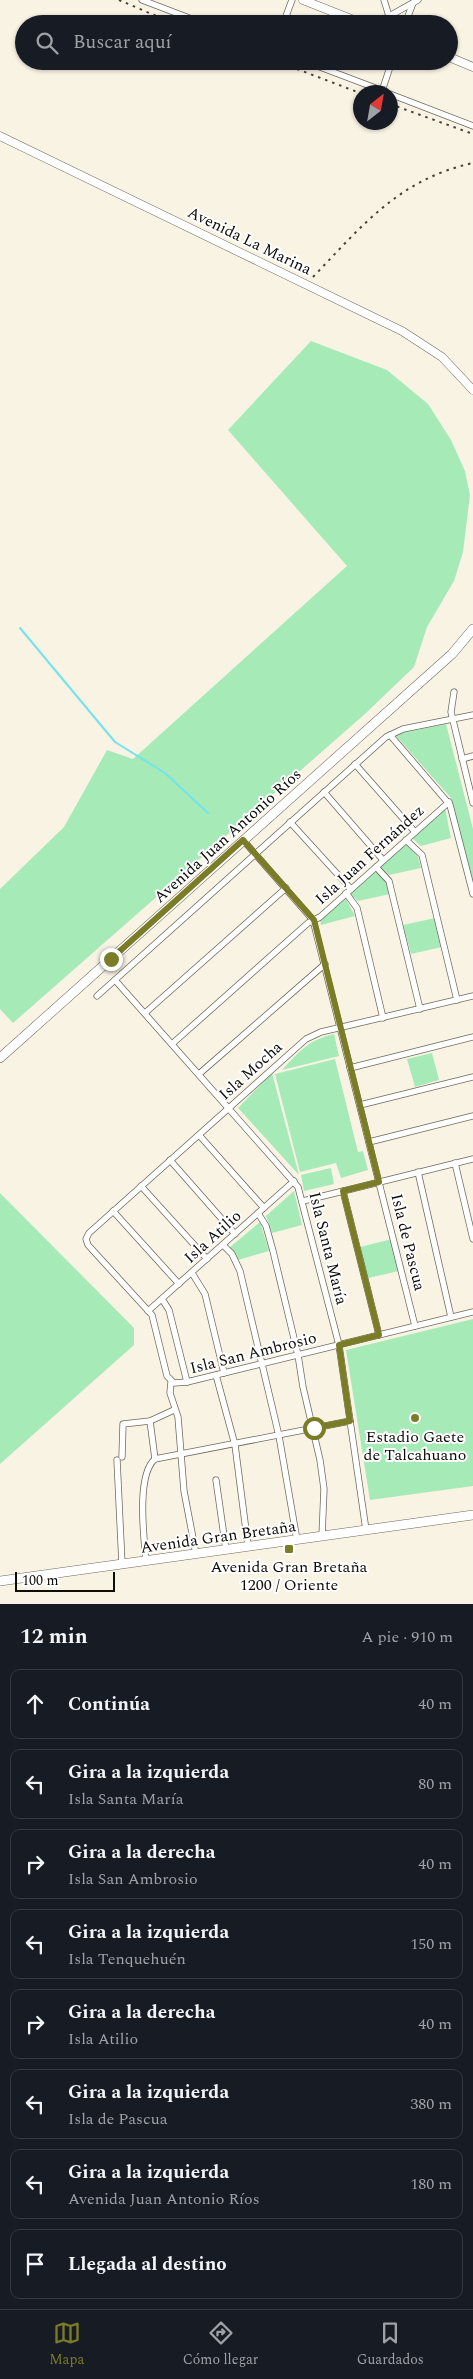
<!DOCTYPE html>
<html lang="es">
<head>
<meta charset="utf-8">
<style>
  body { margin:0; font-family:Spectral,serif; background:#20242c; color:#f1f3f6 }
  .compass { position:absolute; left:353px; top:85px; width:45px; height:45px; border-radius:50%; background:#171b24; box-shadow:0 1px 4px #0004; rotate:31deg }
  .scale { position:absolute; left:15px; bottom:12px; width:100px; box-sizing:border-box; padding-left:5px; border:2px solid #0e0c08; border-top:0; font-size:14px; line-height:18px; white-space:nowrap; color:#0e0c08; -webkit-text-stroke:4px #fff; paint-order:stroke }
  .stop { position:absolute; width:15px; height:15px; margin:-11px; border:4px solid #7b7d26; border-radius:50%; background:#fff }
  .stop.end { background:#7b7d26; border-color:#fff; box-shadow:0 1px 5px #0008 }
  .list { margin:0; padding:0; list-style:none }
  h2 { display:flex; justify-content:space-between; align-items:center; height:65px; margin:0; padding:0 20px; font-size:21px }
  h2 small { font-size:16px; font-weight:400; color:#9ea1a6 }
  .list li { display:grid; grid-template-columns:32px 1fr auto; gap:15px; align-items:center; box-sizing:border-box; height:70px; margin:0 10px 10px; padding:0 10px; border:1px solid #363941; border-radius:10px }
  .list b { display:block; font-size:19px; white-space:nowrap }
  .list p { margin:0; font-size:16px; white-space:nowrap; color:#9ea1a6 }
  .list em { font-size:16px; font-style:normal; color:#9ea1a6 }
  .icon { flex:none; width:28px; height:28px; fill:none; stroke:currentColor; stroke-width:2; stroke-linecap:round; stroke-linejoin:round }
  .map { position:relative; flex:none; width:473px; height:1604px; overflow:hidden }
  .search { position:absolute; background:#171b24; box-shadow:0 1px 4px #0004; left:15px; right:15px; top:15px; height:55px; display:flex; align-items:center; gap:12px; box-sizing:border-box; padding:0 18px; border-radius:28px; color:#9ea1a6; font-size:19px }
  .sheet { height:705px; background:#171b24 }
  nav { display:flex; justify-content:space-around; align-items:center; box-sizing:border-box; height:70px; border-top:1px solid #363941; background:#171b24; font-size:14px; color:#9ea1a6 }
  nav a { display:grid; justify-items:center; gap:2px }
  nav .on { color:#7b7d26 }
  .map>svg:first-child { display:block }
</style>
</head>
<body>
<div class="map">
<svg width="473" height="1604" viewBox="0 0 473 1604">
  <rect width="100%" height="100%" fill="#f9f3e4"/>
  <g fill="#a6eab8">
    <polygon points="311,341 387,370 428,404 451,440 465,471 470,495 463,552 454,581 427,627 414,667 366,713 13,1023 0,1009 0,889 64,827 107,750 133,759 347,566 228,430"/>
    <polygon points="446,724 473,829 473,885 451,798 396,736 397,734"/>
    <polygon points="445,808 451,838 421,846 412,838"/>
    <polygon points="407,844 418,857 421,868 389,875 380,867"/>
    <polygon points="376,872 386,882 390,894 358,901 350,894"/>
    <polygon points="346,899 355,916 321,925 320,919"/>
    <polygon points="435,918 442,947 411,954 403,925"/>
    <path d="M334 1034 339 1056 282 1070C300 1051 308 1040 334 1034Z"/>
    <polygon points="432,1053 439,1080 415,1087 407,1059"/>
    <polygon points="335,1059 358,1152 363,1151 368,1170 341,1178 336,1163 300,1172 275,1074"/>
    <polygon points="272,1073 299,1175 238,1108"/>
    <polygon points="331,1168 334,1184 304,1191 301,1175"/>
    <polygon points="294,1191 302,1225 272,1233 266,1216"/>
    <polygon points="0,1193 134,1328 134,1345 0,1464"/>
    <polygon points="260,1222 269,1251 238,1260 229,1248"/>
    <polygon points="392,1239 399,1271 368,1278 360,1247"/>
    <polygon points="473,1319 473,1486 370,1500 346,1350"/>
  </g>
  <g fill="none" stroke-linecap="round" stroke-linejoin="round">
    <polyline stroke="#72e4ed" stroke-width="2" points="20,628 115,742 165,773 208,813"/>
    <defs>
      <g id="minor">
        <polyline points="142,0 205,24"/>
        <polyline points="384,0 389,16"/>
        <polyline points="283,24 292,0"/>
        <polyline points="375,24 418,0"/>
        <polyline points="405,24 413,3"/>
        <polyline points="304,61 386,92"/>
        <polyline points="382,91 392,61"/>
        <polyline points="390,94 473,126"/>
        <polyline points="454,692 451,712 473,803"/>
        <polyline points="390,735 450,805 473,894"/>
        <polyline points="462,759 473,756"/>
        <polyline points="355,764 415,832"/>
        <polyline points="324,792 383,860"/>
        <polyline points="290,822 351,889"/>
        <polyline points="243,840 313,920 415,1326"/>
        <polyline points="406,840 422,855 457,1000"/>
        <polyline points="376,867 389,881 420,1009"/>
        <polyline points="346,893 357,908 383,1018"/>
        <polyline points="115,980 298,1187 339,1345 366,1530"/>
        <polyline points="97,996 386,737 403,729 473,715"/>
        <polyline points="473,996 321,1032 306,1039 89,1233 86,1239 88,1245 152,1315 167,1376 174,1383 187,1382 473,1312"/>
        <polyline points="145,1013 286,888"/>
        <polyline points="172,1044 308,923 320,917 449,802"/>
        <polyline points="350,1068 473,1037"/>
        <polyline points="199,1074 325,964"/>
        <polyline points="360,1105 473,1077"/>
        <polyline points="199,1135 264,1208"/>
        <polyline points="369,1142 473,1116"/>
        <polyline points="170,1160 235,1234"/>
        <polyline points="455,1163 473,1239"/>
        <polyline points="418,1172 451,1317"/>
        <polyline points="141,1186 207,1259"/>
        <polyline points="343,1191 379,1335"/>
        <polyline points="303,1201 473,1159"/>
        <polyline points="113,1211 179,1284"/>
        <polyline points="258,1213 266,1226 273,1251 298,1355 303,1387 320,1460 324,1489 322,1536"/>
        <polyline points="223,1245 232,1254 240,1271 279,1436 297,1540"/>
        <polyline points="192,1273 205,1294 224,1373"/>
        <polyline points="162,1299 169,1310 187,1382"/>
        <polyline points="148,1311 294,1181"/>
        <polyline points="216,1375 235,1445 248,1546"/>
        <polyline points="171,1382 170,1393 178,1417 184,1491 196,1554"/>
        <polyline points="150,1421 155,1459"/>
        <polyline points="122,1457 123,1424 150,1421 174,1410"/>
        <polyline points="117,1460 122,1564"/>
        <polyline points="216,1480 226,1550"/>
        <path d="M146 1561C144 1538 136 1475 155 1459L350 1421"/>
      </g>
      <g id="secondary">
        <polyline points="303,0 364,24"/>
        <polyline points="449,57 473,67"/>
        <polyline points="0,136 402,331 442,357 473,390"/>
      </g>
      <g id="primary">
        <polyline points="0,1058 452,654 473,629"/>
        <polyline points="0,1581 473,1515"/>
      </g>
    </defs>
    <use href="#minor" stroke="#6f695c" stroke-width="7"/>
    <use href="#secondary" stroke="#6f695c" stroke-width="9"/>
    <use href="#primary" stroke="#6f695c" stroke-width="10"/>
    <use href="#minor" stroke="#fff" stroke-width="5.5"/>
    <use href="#secondary" stroke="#fff" stroke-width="8"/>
    <use href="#primary" stroke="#fff" stroke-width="9"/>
    <g stroke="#45423c" stroke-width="2" stroke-dasharray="2.5 5" stroke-linecap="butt">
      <polyline points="119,0 175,24"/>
      <polyline points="276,61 360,93"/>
      <polyline points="390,104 473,134"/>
      <path d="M313 277C362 226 399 179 473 163"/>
    </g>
  </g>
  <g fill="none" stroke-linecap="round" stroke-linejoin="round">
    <polyline stroke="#7b7d26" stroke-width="6" points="111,959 243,840 314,920 379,1182 343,1191 379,1335 339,1345 350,1421 314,1428"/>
  </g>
  <g fill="#7b7d26" stroke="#fff" stroke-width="2">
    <circle cx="415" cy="1418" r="5"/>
    <rect x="284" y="1544" width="10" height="10" rx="2.5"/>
  </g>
  <g text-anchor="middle" stroke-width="4" stroke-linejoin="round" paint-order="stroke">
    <g font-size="16" fill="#0e0c08" stroke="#fff">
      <text transform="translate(250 240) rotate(26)" y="6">Avenida La Marina</text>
      <text transform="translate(227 835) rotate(-42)" y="6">Avenida Juan Antonio Ríos</text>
      <text transform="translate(369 854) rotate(-42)" y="6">Isla Juan Fernández</text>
      <text transform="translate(250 1070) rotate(-42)" y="6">Isla Mocha</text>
      <text transform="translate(212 1236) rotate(-42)" y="6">Isla Atilio</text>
      <text transform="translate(409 1242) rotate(76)" y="6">Isla de Pascua</text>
      <text transform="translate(329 1248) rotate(76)" y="6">Isla Santa María</text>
      <text transform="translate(253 1352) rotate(-14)" y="6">Isla San Ambrosio</text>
      <text transform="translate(218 1536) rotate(-8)" y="6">Avenida Gran Bretaña</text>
    </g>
    <g font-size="16" fill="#0e0c08" stroke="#fff">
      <text x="415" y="1442">Estadio Gaete<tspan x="415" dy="18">de Talcahuano</tspan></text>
      <text x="289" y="1572">Avenida Gran Bretaña<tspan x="289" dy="18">1200 / Oriente</tspan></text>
    </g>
  </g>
</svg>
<svg class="compass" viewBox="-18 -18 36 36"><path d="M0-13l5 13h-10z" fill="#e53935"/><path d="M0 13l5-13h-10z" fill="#9ea1a6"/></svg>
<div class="scale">100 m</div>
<div class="stop" style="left:314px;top:1428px"></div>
<div class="stop end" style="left:111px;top:959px"></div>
<div class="search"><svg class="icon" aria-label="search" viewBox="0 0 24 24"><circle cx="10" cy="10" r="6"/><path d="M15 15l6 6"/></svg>Buscar aquí</div>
</div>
<section class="sheet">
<h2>12 min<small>A pie · 910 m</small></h2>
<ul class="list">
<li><svg class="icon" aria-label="ahead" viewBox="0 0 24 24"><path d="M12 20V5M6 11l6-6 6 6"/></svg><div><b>Continúa</b></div><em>40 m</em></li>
<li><svg class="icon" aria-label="left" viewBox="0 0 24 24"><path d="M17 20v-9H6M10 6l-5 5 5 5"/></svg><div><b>Gira a la izquierda</b><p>Isla Santa María</p></div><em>80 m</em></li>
<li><svg class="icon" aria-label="right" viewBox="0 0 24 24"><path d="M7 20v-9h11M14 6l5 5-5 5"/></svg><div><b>Gira a la derecha</b><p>Isla San Ambrosio</p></div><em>40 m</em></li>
<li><svg class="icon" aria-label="left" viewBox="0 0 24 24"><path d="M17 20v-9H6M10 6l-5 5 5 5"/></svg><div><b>Gira a la izquierda</b><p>Isla Tenquehuén</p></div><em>150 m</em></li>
<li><svg class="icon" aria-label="right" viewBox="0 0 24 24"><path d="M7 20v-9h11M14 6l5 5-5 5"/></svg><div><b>Gira a la derecha</b><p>Isla Atilio</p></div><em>40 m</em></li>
<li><svg class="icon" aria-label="left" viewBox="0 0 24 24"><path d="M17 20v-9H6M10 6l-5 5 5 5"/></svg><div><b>Gira a la izquierda</b><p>Isla de Pascua</p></div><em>380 m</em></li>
<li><svg class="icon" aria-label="left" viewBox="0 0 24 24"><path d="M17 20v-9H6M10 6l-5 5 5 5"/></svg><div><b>Gira a la izquierda</b><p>Avenida Juan Antonio Ríos</p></div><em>180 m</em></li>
<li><svg class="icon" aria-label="arrive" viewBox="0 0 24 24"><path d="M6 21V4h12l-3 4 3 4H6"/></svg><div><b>Llegada al destino</b></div></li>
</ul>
</section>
<nav>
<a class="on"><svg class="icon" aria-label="map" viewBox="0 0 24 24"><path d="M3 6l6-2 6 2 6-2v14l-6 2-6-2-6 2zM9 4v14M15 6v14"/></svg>Mapa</a>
<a><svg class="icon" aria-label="directions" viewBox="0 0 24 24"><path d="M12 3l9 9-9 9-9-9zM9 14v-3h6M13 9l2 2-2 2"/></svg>Cómo llegar</a>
<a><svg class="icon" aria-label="saved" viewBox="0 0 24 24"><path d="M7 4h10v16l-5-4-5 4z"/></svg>Guardados</a>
</nav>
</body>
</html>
